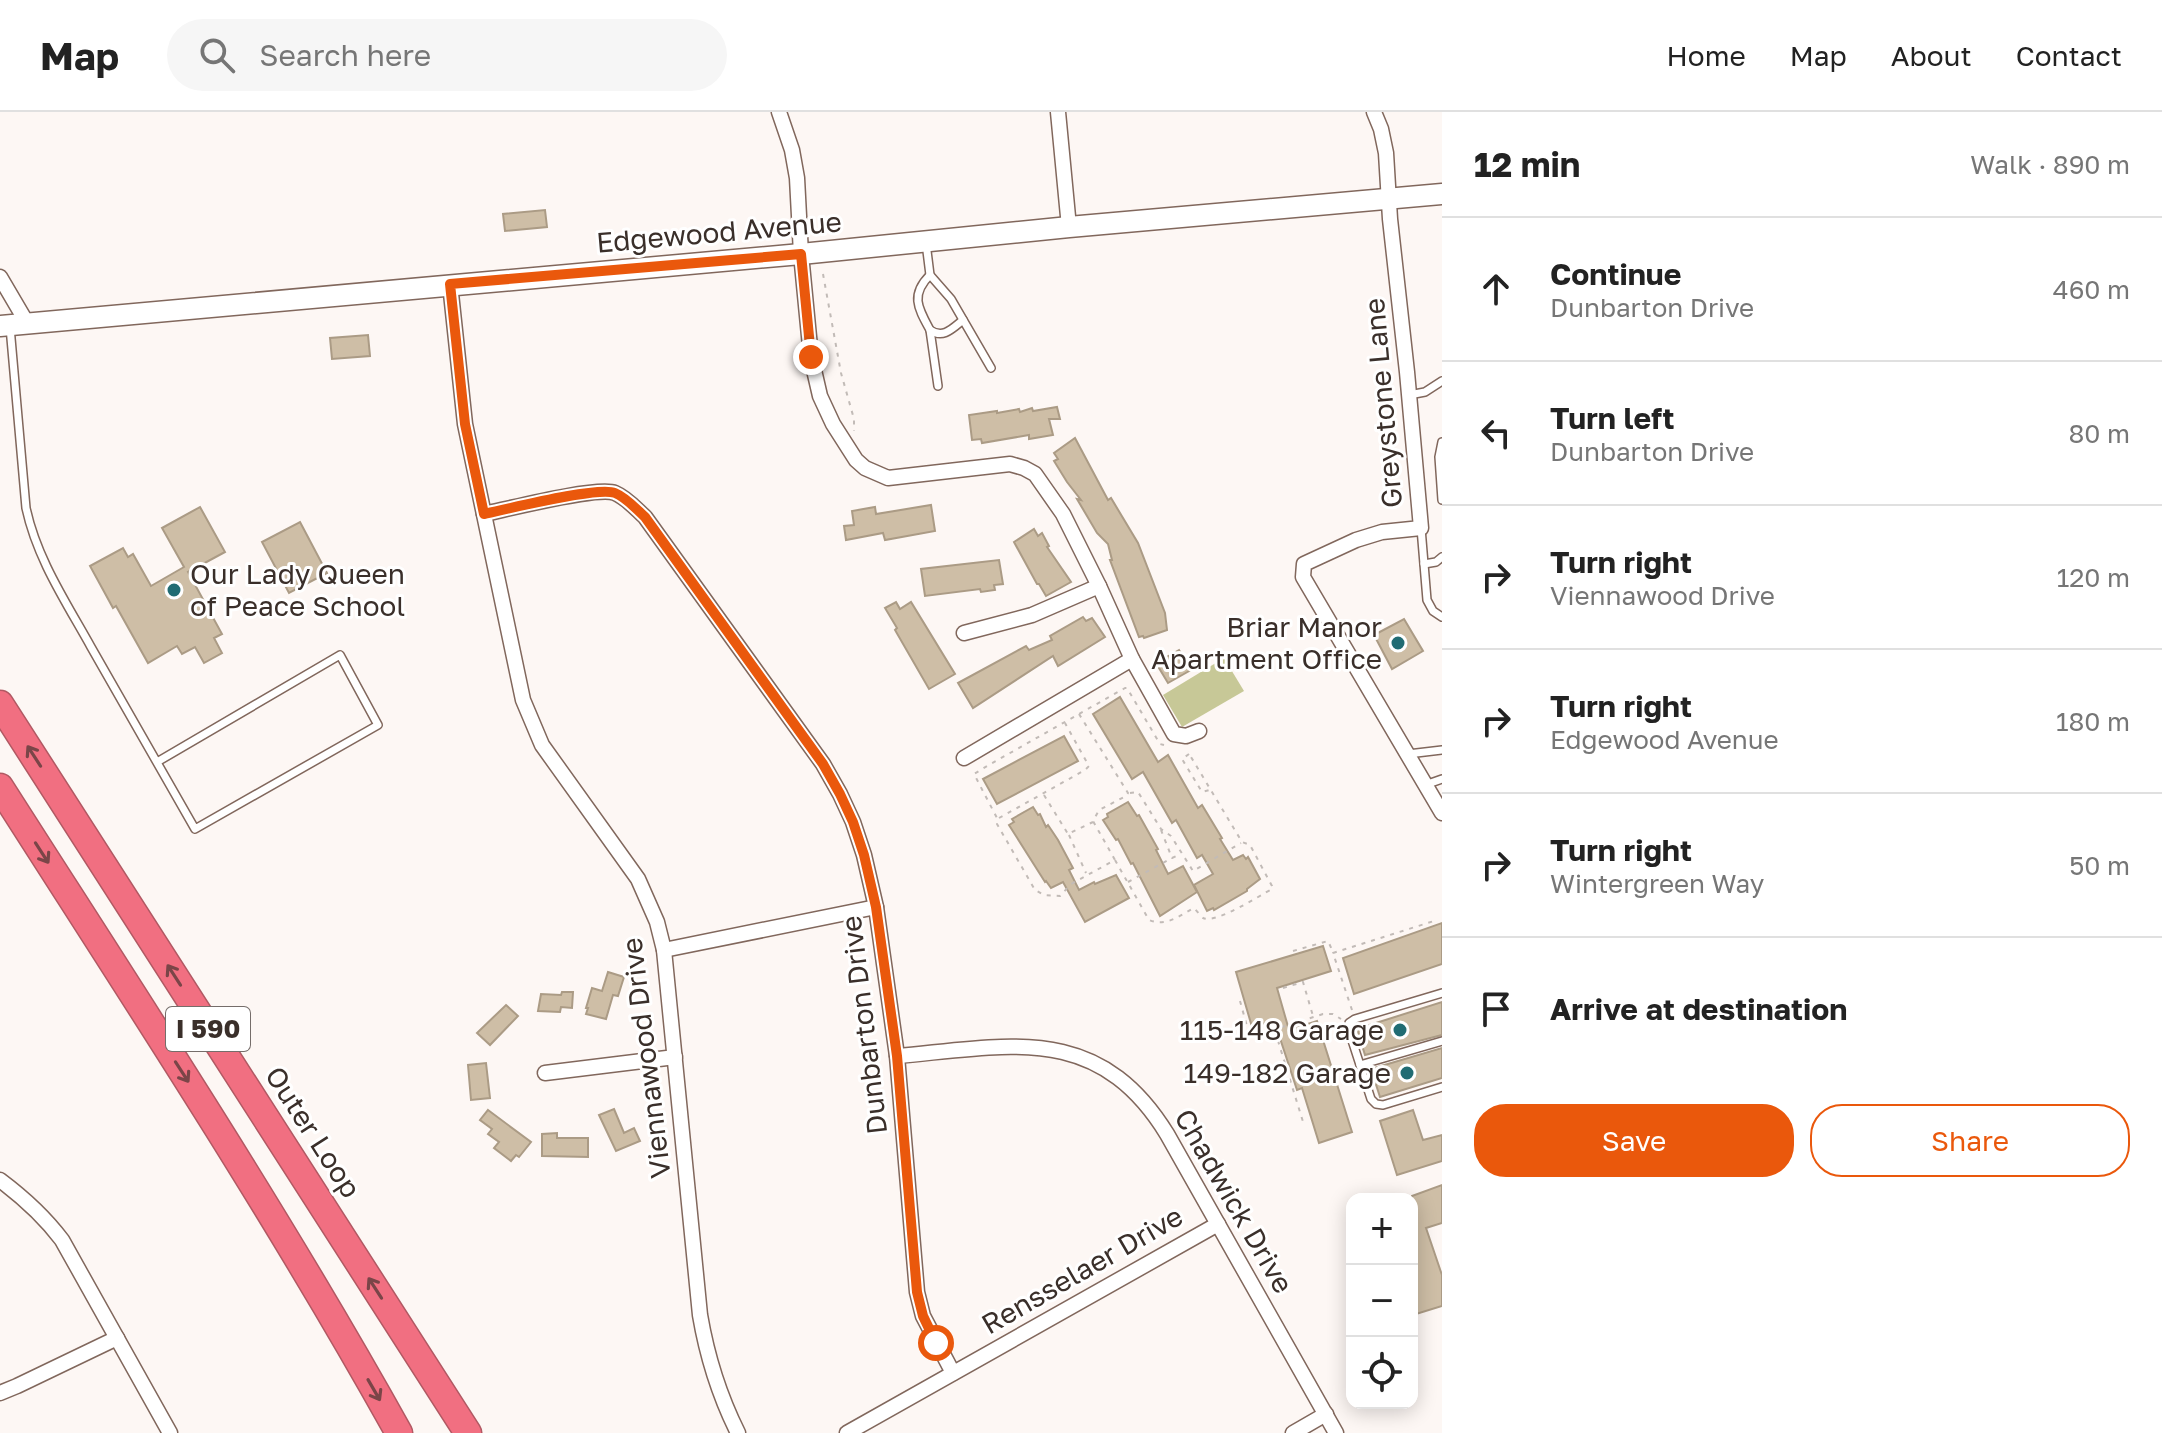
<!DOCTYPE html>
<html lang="en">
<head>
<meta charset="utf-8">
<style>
  body { margin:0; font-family:"Golos Text",sans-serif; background:#f6f6f6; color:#222 }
  .controls { position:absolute; right:24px; bottom:24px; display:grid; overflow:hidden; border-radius:16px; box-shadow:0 4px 20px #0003 }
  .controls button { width:72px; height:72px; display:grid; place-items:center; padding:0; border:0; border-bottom:2px solid #e0e0e0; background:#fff; color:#222; font:40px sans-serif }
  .stop { position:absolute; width:24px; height:24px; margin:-18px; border:6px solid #ea580c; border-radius:50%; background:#fff }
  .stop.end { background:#ea580c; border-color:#fff; box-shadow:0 2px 8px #0008 }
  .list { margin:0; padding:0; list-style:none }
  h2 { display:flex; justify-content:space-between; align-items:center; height:104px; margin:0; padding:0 32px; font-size:34px }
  h2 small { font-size:26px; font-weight:400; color:#767676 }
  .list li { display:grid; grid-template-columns:52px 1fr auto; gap:24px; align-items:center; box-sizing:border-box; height:144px; padding:0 32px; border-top:2px solid #e0e0e0 }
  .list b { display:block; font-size:30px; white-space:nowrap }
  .list p { margin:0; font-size:26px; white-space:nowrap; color:#767676 }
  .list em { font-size:26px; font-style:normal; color:#767676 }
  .actions { display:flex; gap:16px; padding:24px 32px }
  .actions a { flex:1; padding:18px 0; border:2px solid #ea580c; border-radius:32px; text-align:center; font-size:28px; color:#ea580c }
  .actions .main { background:#ea580c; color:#fff }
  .icon { flex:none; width:44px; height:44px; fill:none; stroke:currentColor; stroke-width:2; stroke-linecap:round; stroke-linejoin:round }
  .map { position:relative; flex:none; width:1442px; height:1321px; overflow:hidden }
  header { display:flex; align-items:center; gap:48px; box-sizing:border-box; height:112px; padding:0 40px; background:#fff; border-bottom:2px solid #e0e0e0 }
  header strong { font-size:38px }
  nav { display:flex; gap:44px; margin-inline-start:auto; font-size:28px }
  .search { width:560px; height:72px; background:#f6f6f6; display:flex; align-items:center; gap:20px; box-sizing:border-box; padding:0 28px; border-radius:44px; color:#767676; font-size:30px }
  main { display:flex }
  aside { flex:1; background:#fff }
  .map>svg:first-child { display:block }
</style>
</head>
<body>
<header>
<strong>Map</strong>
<div class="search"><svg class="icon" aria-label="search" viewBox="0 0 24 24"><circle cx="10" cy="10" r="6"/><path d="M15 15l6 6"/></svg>Search here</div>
<nav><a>Home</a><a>Map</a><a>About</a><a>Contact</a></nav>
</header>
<main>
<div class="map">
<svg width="1442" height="1321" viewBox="0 0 1442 1321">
  <rect width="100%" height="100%" fill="#fdf7f4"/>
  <polygon fill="#c7c897" points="1224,546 1244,579 1182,615 1163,583"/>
  <g fill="#cebea6" stroke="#ab9b85" stroke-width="2">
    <polygon points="545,98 547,115 505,119 503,102"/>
    <polygon points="368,223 370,244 332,247 330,226"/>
    <polygon points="1057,295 1060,307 1049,307 1053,323 1029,327 1029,323 982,331 981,327 972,328 969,303 997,299 997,301 1019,297 1020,300 1032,296 1033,299"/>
    <polygon points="1075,326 1108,388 1111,386 1138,431 1165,501 1167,518 1144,526 1143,524 1139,525 1110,448 1112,448 1108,432 1097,421 1077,387 1081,388 1067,370 1054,349 1058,347 1054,341"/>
    <polygon points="931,393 935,419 885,428 883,421 846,428 844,414 854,413 852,399 875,395 876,402"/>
    <polygon points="200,395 225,440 188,460 222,522 214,526 222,541 204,551 195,535 182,542 177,534 148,551 116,494 113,496 90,454 123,436 128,445 133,442 151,474 184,455 162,416"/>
    <polygon points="300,410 327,461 289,481 262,430"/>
    <polygon points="1034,417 1038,424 1042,421 1049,434 1047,435 1071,470 1046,484 1039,472 1037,472 1014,430"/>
    <polygon points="999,448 1003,472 994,473 995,478 981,480 980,477 925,484 921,457"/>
    <polygon points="896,490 900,497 911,490 955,562 929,577 895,518 897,516 885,496"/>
    <polygon points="1083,505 1086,509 1092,506 1105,525 1058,554 1053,544 973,596 958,571 1026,534 1029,538 1052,528 1050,524"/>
    <polygon points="1404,507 1423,539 1392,557 1374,523"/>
    <polygon points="1179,538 1191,558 1168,571 1156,551"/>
    <polygon points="1120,585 1158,650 1168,643 1198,696 1202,693 1222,726 1220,727 1233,748 1243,743 1246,747 1248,745 1260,767 1247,777 1247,779 1214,798 1213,796 1207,799 1194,773 1213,762 1202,743 1197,746 1176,708 1172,711 1143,660 1132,667 1093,602"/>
    <polygon points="1064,624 1078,649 997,692 983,667"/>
    <polygon points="1128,690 1137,704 1139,703 1158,737 1156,738 1168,762 1183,754 1197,780 1160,804 1133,751 1131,752 1118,727 1116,728 1103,708 1108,705 1107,702"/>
    <polygon points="1033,695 1038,703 1040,702 1046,715 1048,713 1058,728 1073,756 1069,758 1079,778 1094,770 1095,772 1116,763 1129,786 1085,810 1063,770 1051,776 1046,769 1045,770 1009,713 1014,710 1012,707"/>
    <polygon points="1442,811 1442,852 1354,882 1343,846"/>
    <polygon points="1323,834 1331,859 1277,876 1289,918 1317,909 1352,1020 1319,1031 1302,976 1297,978 1274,908 1252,915 1236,860"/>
    <polygon points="608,860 624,865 618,884 613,883 606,907 586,902 588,896 586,896 592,876 602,879"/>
    <polygon points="562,880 573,880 572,896 561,895 560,900 538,899 541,882 561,883"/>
    <polygon points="1442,890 1442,923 1365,943 1357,917"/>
    <polygon points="506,893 518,904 490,933 477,921"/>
    <polygon points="1442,936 1442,966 1380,985 1371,957"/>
    <polygon points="486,951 490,986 471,988 468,953"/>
    <polygon points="614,997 624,1021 634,1016 640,1029 616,1039 599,1003"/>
    <polygon points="488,998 531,1030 519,1045 516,1043 511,1049 494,1036 499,1030 488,1022 492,1017 480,1008"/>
    <polygon points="1413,998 1423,1028 1442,1023 1442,1049 1397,1063 1380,1009"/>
    <polygon points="557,1021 557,1026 588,1026 588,1045 542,1044 542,1022"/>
    <polygon points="1442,1073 1442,1111 1426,1116 1442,1163 1442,1194 1416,1202 1412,1190 1412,1084"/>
  </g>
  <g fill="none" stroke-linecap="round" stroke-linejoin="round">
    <defs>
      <g id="lane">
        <polyline points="926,131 930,163 951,187 991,256"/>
        <path d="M930 163C910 183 918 196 930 218 943 227 952 217 963 208"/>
        <path d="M10 215 26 396C37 447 66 490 91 535 126 596 160 656 195 717L378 613 340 543 157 650"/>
        <polyline points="930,218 938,274"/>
        <polyline points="1409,283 1425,280 1442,269"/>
        <polyline points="1442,330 1439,345 1442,388"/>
        <polyline points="1421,416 1427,488 1433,499 1442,505"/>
        <polyline points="1424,452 1436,450 1442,445"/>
        <polyline points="1408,642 1442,638"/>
        <polyline points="1425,673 1442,667"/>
        <polyline points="1442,881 1355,907 1349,911 1349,919 1371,987 1376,992 1383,993 1442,975"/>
        <polyline points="1360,953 1442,929"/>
      </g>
      <g id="street">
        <polyline points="779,0 792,38 797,66 801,142 811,245 820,284 833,312 856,348 865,356 888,366 1010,352 1024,356 1035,362 1063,402 1099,474 1132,547 1174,622 1186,624 1199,619"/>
        <polyline points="1058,0 1069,115"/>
        <polyline points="1374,0 1381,17 1386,41 1390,107 1407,260 1421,416 1382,420 1356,428 1304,452 1303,465 1442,701"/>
        <polyline points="0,165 27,211"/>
        <path d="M450 172 465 312 523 588 542 633 638 767 657 810 664 838 700 1203C707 1244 719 1283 738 1321"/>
        <path d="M484 402C508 397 598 374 615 381 627 386 636 397 645 405L823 652 840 682 853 710 864 743 876 795 897 944 917 1180 923 1204 953 1261"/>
        <polyline points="964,521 1032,503 1099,474"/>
        <polyline points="964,646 1132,547"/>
        <polyline points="664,838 876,795"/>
        <path d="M897 944C1009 934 1098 910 1167 1022L1336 1321"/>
        <polyline points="545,961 675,945"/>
        <path d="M0 1068C24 1086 44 1104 62 1128L170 1321"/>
        <polyline points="0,1281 17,1274 117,1226"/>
        <polyline points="847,1321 1218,1112"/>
        <polyline points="1293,1321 1326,1302"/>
      </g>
      <polyline id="secondary" points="0,214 801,142 1069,115 1442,82"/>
      <g id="highway">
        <polyline points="0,592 468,1321"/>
        <path d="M0 675C136 888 276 1100 399 1321"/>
      </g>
    </defs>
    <use href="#lane" stroke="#81675c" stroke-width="10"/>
    <use href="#street" stroke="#81675c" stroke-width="17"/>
    <use href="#secondary" stroke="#81675c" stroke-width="23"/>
    <use href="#highway" stroke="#b15963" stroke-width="29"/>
    <g stroke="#c2bbb7" stroke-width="2" stroke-dasharray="4 6" stroke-linecap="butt">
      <polyline points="823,162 841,261 854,307 854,319"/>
      <polyline points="1079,602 1128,681 1126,684 1099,698 1093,709 1115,748 1071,772 1060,784 1044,783 1035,778 997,712 997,706 974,662 987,654 1125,576 1127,576 1160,632 1164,633"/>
      <polyline points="1189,642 1182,647 1202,680 1213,677"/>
      <polyline points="1130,681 1138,680 1161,717 1171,724 1193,759 1241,731"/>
      <polyline points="1044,683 1068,722 1093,710"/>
      <polyline points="999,706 1085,658 1089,654 1065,611"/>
      <polyline points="1161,718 1172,746 1181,742"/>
      <polyline points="1069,723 1086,761"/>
      <path d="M1115 748 1149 808C1166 815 1179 804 1194 796 1195 797 1202 805 1203 806 1216 812 1259 784 1272 777V774L1250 733 1242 730 1188 640"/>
      <polyline points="1128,770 1172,746"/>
      <polyline points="1293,839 1328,829 1333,840"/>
      <polyline points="1283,876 1303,870 1313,904"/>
      <polyline points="1240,889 1250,925 1323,902 1333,902 1341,907"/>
      <polyline points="1352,898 1333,841 1434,809"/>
      <polyline points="1275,919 1304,1013"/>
    </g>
    <use href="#lane" stroke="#fff" stroke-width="7"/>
    <use href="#street" stroke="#fff" stroke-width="14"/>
    <use href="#secondary" stroke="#fff" stroke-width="20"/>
    <use href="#highway" stroke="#f16f81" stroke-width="26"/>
  </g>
  <defs><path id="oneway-shaft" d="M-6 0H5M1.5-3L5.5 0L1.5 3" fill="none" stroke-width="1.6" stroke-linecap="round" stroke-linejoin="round" transform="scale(2)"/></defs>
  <g stroke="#7a4548">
    <use href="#oneway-shaft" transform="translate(34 644) rotate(-123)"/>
    <use href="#oneway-shaft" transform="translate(42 741) rotate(57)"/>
    <use href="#oneway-shaft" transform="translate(174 863) rotate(-123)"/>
    <use href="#oneway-shaft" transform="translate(182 960) rotate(57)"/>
    <use href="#oneway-shaft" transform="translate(375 1176) rotate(-123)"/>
    <use href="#oneway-shaft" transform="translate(374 1278) rotate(60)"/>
  </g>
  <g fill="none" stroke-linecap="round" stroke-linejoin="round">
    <path stroke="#ea580c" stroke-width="10" d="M811 245 801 142 450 172 465 312 484 402C508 397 598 374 615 381 627 386 636 397 645 405L823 652 840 682 853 710 864 743 876 795 897 944 917 1180 923 1204 936 1231"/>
  </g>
  <g fill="#216c73" stroke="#fff" stroke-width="3">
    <circle cx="174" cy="478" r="8"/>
    <circle cx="1398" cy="531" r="8"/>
    <circle cx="1400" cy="918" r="8"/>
    <circle cx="1407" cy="961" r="8"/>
  </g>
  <g text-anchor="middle" stroke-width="6" stroke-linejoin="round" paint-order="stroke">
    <rect fill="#fff" stroke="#756d6a" stroke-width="2" x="166" y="895" width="84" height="44" rx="6"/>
    <g font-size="26" font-weight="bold" fill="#3a2f2a">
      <text x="208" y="926">I 590</text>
    </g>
    <g font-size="28" fill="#3a2f2a" stroke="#fff">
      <text transform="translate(719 120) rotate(-5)" y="10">Edgewood Avenue</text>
      <text transform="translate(1383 291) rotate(-95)" y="10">Greystone Lane</text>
      <text transform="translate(864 913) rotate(-97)" y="10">Dunbarton Drive</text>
      <text transform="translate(646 946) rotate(-97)" y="10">Viennawood Drive</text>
      <text transform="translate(313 1020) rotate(57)" y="10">Outer Loop</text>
      <text transform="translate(1234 1089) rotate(60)" y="10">Chadwick Drive</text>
      <text transform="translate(1082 1158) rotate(-30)" y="10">Rensselaer Drive</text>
    </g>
    <g font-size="28" fill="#3a2f2a" stroke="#fff" text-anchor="end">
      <text x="190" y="472" text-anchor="start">Our Lady Queen<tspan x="190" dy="32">of Peace School</tspan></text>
      <text x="1382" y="525">Briar Manor<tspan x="1382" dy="32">Apartment Office</tspan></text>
      <text x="1384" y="928">115-148 Garage</text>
      <text x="1391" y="971">149-182 Garage</text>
    </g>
  </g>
</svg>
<div class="controls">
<button>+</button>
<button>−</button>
<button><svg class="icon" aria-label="locate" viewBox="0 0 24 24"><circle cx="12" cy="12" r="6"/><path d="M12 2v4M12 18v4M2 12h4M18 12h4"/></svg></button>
</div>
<div class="stop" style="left:936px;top:1231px"></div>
<div class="stop end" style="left:811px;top:245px"></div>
</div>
<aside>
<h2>12 min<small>Walk · 890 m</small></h2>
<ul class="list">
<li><svg class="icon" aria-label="ahead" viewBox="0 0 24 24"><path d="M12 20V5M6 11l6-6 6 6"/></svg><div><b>Continue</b><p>Dunbarton Drive</p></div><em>460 m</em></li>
<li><svg class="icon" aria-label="left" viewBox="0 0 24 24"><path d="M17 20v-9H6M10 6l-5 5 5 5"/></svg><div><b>Turn left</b><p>Dunbarton Drive</p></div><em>80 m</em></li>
<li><svg class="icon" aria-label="right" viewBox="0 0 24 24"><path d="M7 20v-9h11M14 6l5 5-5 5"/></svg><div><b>Turn right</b><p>Viennawood Drive</p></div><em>120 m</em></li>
<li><svg class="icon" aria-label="right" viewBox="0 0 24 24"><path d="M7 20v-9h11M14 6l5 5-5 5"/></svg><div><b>Turn right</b><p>Edgewood Avenue</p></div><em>180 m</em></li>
<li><svg class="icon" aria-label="right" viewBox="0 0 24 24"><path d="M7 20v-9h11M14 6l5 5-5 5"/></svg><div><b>Turn right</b><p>Wintergreen Way</p></div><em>50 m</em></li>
<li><svg class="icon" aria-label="arrive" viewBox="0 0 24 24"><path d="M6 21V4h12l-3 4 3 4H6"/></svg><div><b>Arrive at destination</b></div></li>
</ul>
<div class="actions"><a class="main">Save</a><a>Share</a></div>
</aside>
</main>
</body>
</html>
